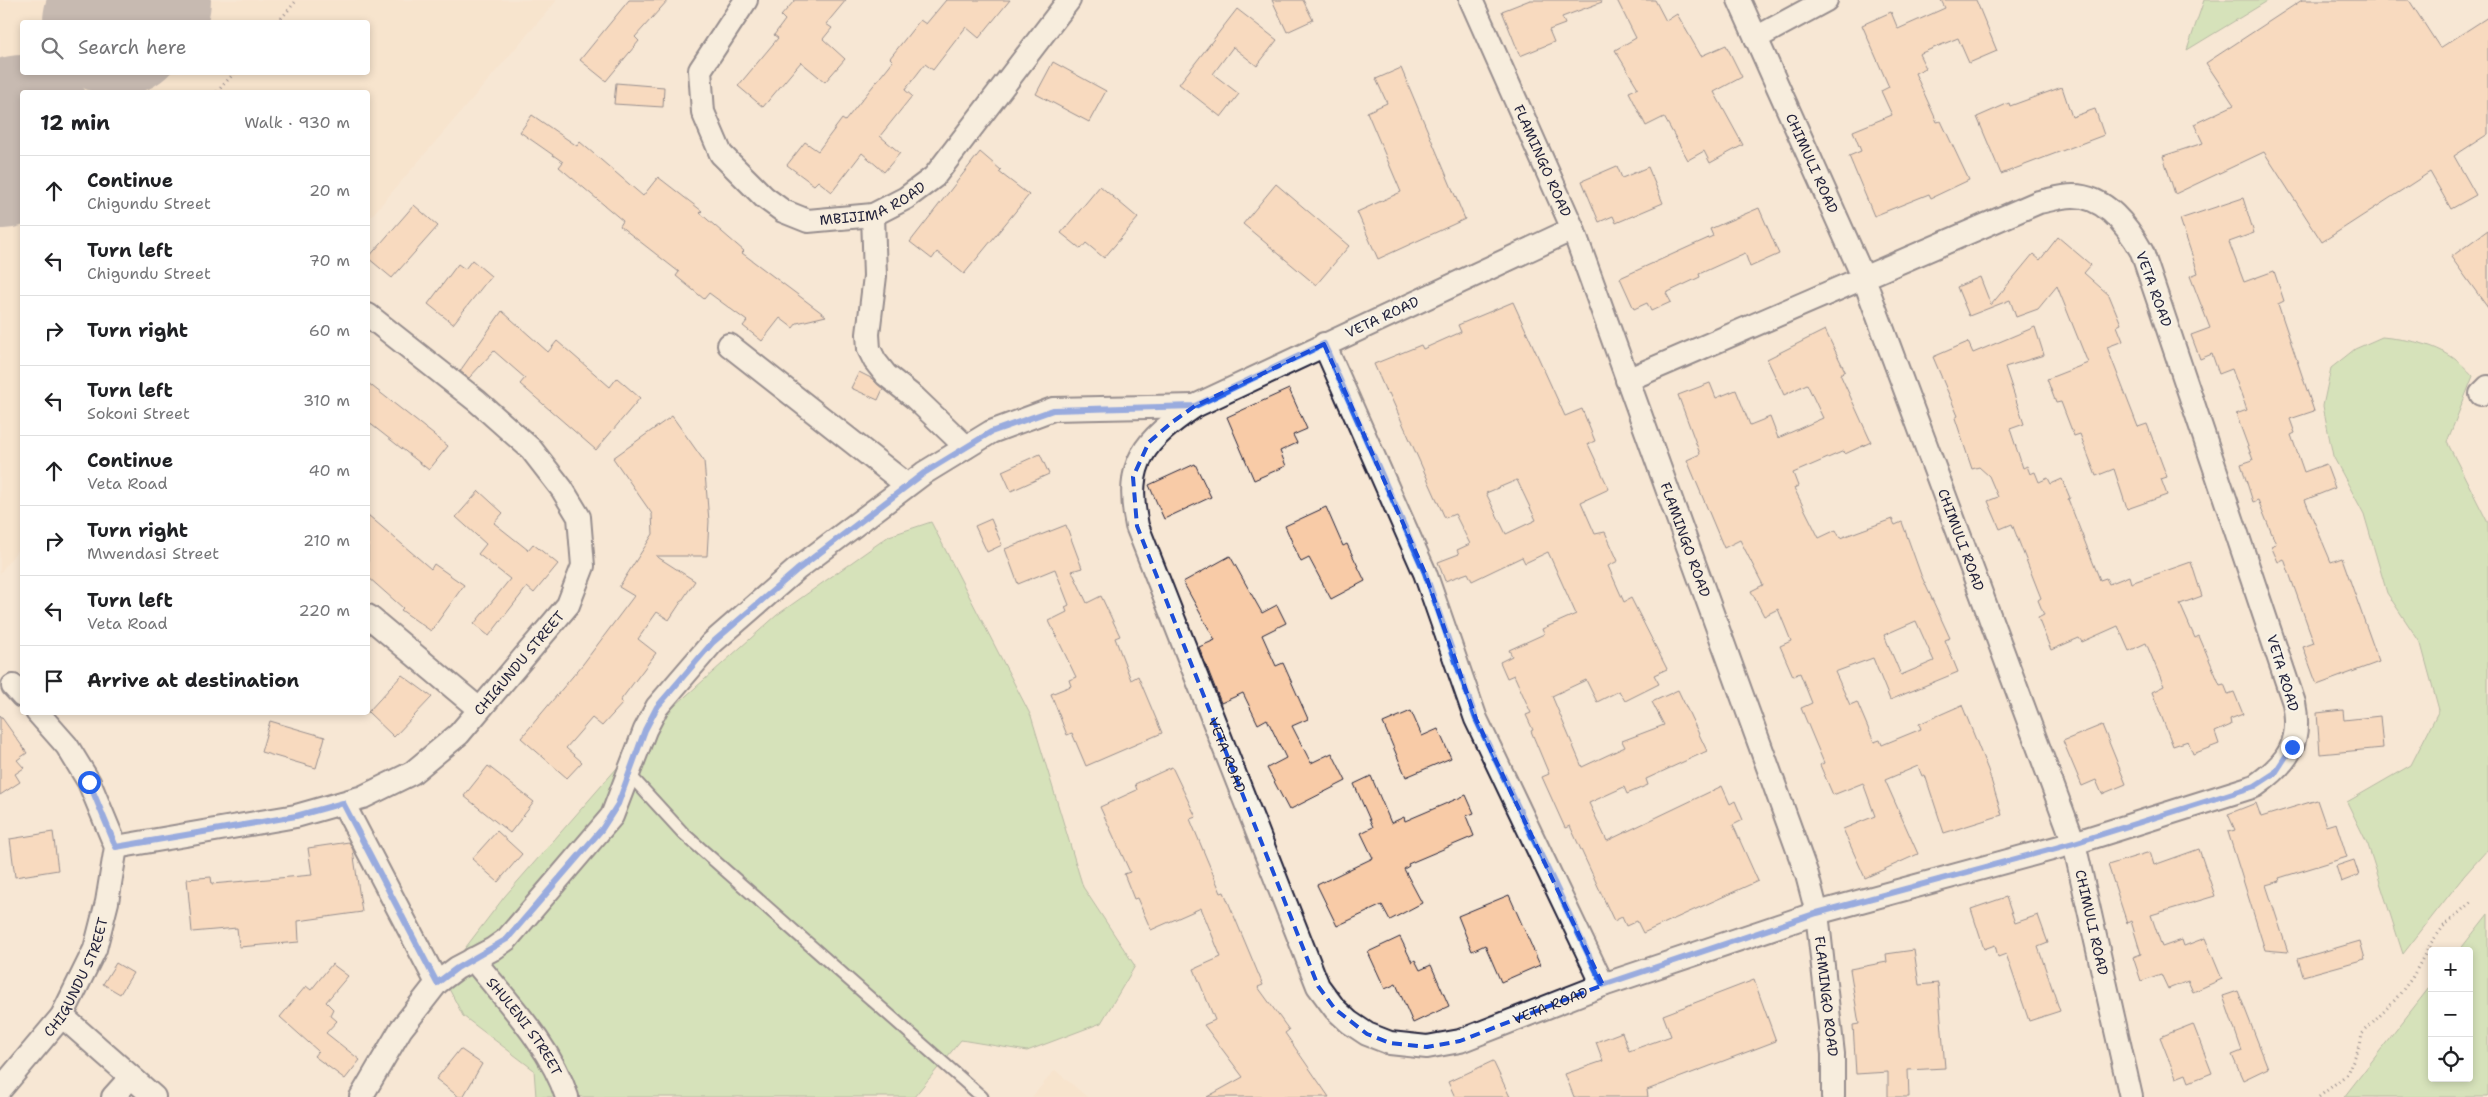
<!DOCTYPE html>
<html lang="en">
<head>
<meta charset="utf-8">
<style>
  body { margin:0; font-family:"Shantell Sans",sans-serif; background:#f6f6f6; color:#202124 }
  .controls { position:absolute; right:15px; bottom:15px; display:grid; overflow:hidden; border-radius:5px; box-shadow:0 2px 8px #0003 }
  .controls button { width:45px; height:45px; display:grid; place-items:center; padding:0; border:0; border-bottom:1px solid #e0e0e0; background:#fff; color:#202124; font:25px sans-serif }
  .stop { position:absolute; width:15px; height:15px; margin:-11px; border:4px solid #2563eb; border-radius:50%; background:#fff }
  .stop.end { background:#2563eb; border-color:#fff; box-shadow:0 1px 5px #0008 }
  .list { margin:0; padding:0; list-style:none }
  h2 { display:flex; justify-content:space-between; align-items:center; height:65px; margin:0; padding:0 20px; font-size:21px }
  h2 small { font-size:16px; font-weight:400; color:#757577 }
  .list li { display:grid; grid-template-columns:32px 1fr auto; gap:15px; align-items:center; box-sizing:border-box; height:70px; padding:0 20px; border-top:1px solid #e0e0e0 }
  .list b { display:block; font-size:19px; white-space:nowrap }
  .list p { margin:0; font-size:16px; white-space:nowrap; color:#757577 }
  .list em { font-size:16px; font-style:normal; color:#757577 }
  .icon { flex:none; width:28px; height:28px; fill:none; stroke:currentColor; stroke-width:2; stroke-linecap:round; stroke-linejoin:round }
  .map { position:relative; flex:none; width:2488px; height:1097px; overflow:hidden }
  .search { position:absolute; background:#fff; box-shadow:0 2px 8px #0003; left:20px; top:20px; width:350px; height:55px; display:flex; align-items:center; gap:12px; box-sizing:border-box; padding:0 18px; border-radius:5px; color:#757577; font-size:19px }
  .panel { position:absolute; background:#fff; box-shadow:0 2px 8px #0003; left:20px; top:90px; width:350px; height:625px; border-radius:5px }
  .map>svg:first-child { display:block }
</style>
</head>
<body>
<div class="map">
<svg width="2488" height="1097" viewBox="0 0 2488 1097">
  <rect width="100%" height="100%" fill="#f7e7d4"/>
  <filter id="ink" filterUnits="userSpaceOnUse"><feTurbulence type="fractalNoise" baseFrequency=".02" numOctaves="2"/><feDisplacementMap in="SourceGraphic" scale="10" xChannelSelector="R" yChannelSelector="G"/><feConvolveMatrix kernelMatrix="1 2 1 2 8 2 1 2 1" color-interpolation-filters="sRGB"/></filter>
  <g filter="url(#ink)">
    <g fill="#f7dfc6" fill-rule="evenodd">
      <path d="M0 0H557L368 220V92H22V544L0 573ZM22 22H368V72H22Z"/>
      <polygon points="1055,1070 1087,1097 1032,1097"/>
    </g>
    <g fill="#aedc9b" stroke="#687f6b">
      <polygon points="2204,0 2269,0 2187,50"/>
      <path d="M2382 337C2420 341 2447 346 2473 376L2447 442 2488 523V849L2464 876 2403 954 2368 845 2347 802 2411 765 2439 710 2421 644 2387 593 2364 514 2333 456 2323 406 2331 368 2355 349Z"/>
      <polygon points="931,522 1031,716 1083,887 1135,966 1101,1023 1027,1051 961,1040 914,1097 536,1097 534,1070 463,1016 443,977 505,896 659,720 777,615 889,536"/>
      <polygon points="2488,914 2488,1097 2344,1097 2432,984 2432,1078 2469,1078 2469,951 2459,951"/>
    </g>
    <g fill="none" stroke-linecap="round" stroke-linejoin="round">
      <g stroke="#8c8488" stroke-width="148">
        <polyline points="117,22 137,0"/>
        <polyline points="0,155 22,129"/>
      </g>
    </g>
    <g fill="#f8cba7" stroke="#22223b" fill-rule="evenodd">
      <polygon points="629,0 668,0 635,37 639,41 606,81 580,60"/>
      <polygon points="795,0 846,0 826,24 832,28 823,39 845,59 825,82 801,62 763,107 738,86 778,38 774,35 785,20 781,16"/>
      <polygon points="946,0 1010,0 979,38 966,27 933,70 925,64 905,90 912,96 880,136 900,153 884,172 862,153 832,192 818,181 814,185 787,165 805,142 818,151 842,119 845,121 893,61 890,58 920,20 926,24"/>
      <polygon points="1272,0 1303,0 1313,20 1287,32"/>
      <polygon points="1530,0 1601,0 1602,2 1562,17 1565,24 1549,30 1554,42 1520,56 1502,11"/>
      <polygon points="1617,0 1655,0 1666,21 1677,14 1701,56 1726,45 1742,77 1714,92 1743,145 1710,163 1704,151 1688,160 1664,117 1646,126 1629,92 1638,88 1615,50 1636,38"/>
      <polygon points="1941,0 1976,0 1997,51 1969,63 1958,38 1919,54 1926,68 1915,73 1937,122 1941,121 1969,180 1931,198 1929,194 1874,216 1849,156 1861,151 1853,131 1892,115 1881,91 1889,87 1862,25 1891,12 1898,29 1945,8"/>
      <polygon points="2302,0 2409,0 2440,48 2488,17 2488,134 2454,156 2476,195 2451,209 2430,172 2322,242 2264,152 2175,194 2163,156 2203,143 2194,124 2234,105 2206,63"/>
      <polygon points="1237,9 1277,40 1257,66 1233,47 1213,74 1239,94 1221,117 1179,84"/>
      <polygon points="1053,62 1106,91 1089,122 1036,94"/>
      <polygon points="1401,68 1465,219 1378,259 1357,212 1401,192 1367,112 1387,103 1376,79"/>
      <polygon points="616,83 664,87 663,107 614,104"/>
      <polygon points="2062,87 2072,117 2095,109 2104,135 2001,174 1977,117 2009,103 2010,106"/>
      <polygon points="532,115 577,146 580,142 643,196 658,177 702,211 700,213 744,251 742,253 826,316 797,323 793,328 780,318 762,341 743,326 747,321 709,293 704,299 676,276 679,272 620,226 623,221 559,167 563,162 520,132"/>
      <polygon points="980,152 1001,170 999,172 1029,195 964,274 937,252 932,259 910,242"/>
      <polygon points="1617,166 1622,178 1648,167 1663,203 1616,223 1613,216 1599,222 1582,181"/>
      <polygon points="1276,184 1349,246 1316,285 1243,224"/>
      <polygon points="1100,186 1138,218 1104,258 1086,243 1081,249 1061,233"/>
      <polygon points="2243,198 2254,233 2229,242 2244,282 2274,271 2284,301 2278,304 2314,411 2290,419 2295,433 2291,435 2304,472 2326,464 2335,488 2305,500 2331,562 2342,558 2379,662 2317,685 2303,647 2314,643 2284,559 2278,562 2271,546 2276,544 2258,500 2253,502 2241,464 2253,460 2236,414 2247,410 2232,369 2219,374 2212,354 2200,359 2191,335 2210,328 2190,276 2198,273 2180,219"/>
      <polygon points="414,205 438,226 392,278 368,258"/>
      <polygon points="1759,208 1779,254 1750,267 1745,253 1699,274 1700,277 1666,293 1671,302 1651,311 1647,303 1634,309 1620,278 1713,236 1710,229"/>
      <polygon points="2488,230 2488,308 2451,257"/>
      <polygon points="2058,237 2091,265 2084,273 2109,295 2121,324 2117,326 2123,341 2107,347 2138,427 2147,424 2167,477 2161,479 2167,495 2127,509 2114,469 2096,476 2080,434 2074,436 2061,402 2056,403 2047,379 2088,363 2057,286 2038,309 2016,317 2010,300 1969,316 1957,287 1980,277 1991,305 2033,254 2040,260"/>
      <polygon points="472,260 491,276 453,324 428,304 458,264 465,269"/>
      <path d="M1513 302 1565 416 1582 409 1595 441 1588 444 1609 489 1581 502 1595 534 1605 532 1618 561 1608 566 1624 602 1631 598 1667 669 1654 675 1659 684 1625 701 1619 691 1597 702 1586 680 1552 696 1582 767 1625 747 1622 741 1664 725 1652 702 1678 690 1707 751 1646 779 1648 785 1627 794 1624 787 1589 803 1607 841 1722 786 1730 804 1735 801 1743 820 1733 825 1758 881 1643 933 1637 921 1626 926 1622 917 1614 921 1570 826 1565 828 1542 777 1549 774 1531 731 1533 730 1526 715 1531 713 1514 675 1507 678 1500 662 1512 656 1509 650 1544 634 1542 629 1576 614 1548 552 1525 563 1522 557 1472 581 1468 573 1445 581 1438 562 1459 554 1457 550 1470 544 1455 514 1445 518 1389 393 1387 394 1374 364 1421 345 1423 349 1461 332 1458 325ZM1517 480 1536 520 1506 534 1486 493Z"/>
      <polygon points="502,311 548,352 557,341 610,387 617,378 640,398 596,450 520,384 525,378 494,351 469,378 460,371"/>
      <polygon points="2035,327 2044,355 2005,367 2024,424 2010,429 2023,468 2027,466 2030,474 2035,472 2039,482 2048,478 2051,484 2062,479 2070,498 2068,499 2100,580 2106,578 2109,584 2129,576 2131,583 2191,562 2202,596 2180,604 2195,638 2199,636 2220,685 2224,684 2228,694 2234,692 2243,714 2230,719 2231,725 2215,732 2219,744 2193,754 2188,741 2173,746 2152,692 2164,686 2146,643 2129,651 2118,626 2082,642 2079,638 2051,650 2038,618 2044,615 2038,600 2041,598 2012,524 2000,529 1988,501 1998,497 1989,476 1979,467 1972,469 1955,418 1958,416 1933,357 1968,342 1973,353"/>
      <path d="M1825 330 1845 371 1840 374 1871 442 1845 454 1844 451 1793 473 1798 486 1794 488 1819 538 1836 530 1840 538 1892 519 1895 525 1902 522 1921 575 1950 638 1945 640 1958 672 1890 700 1873 658 1835 672 1850 705 1857 702 1874 742 1880 740 1882 745 1921 729 1919 724 1962 705 1988 770 2002 815 1944 833 1925 775 1922 776 1918 766 1885 780 1918 854 1865 878 1843 829 1875 816 1863 783 1833 795 1820 765 1824 763 1801 708 1812 703 1800 673 1793 676 1780 646 1791 641 1778 609 1764 616 1751 591 1763 585 1740 540 1724 548 1687 460 1700 454 1678 395 1710 383 1716 398 1736 390 1750 425 1770 417 1778 438 1823 418 1807 384 1784 395 1767 359ZM1916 621 1934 661 1901 675 1884 635Z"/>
      <polygon points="859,372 871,378 883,389 878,400 851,388"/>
      <polygon points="368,383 448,446 429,470 368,422"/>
      <polygon points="1289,389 1307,429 1293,435 1297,443 1280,451 1286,466 1254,480 1227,417"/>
      <polygon points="672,416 704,461 709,521 707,556 656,556 695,581 669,620 657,612 638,639 656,653 620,701 623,703 602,726 592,718 566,748 582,762 567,778 521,738 583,664 634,596 619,587 653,534 652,514 613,458"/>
      <polygon points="1040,454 1049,474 1011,491 1002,471"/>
      <polygon points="1195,464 1211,497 1164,519 1149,485"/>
      <polygon points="479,491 503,513 494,523 528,550 533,544 558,564 534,593 527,587 489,636 474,624 510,579 478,554 486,544 456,517"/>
      <polygon points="1326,507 1343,546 1347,544 1365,581 1331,599 1309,558 1301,562 1285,526"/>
      <polygon points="368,515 431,569 434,564 464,585 431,631 401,610 403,608 368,577"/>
      <polygon points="991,519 1002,545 987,552 975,526"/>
      <polygon points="1066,525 1082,568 1072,571 1087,603 1101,596 1120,636 1115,638 1131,680 1138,676 1162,733 1086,766 1072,733 1067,735 1051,694 1071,686 1069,680 1076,677 1049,621 1067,612 1065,607 1069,605 1055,569 1018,584 1005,549"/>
      <polygon points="1230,556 1262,613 1277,605 1286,623 1262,635 1276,666 1283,663 1308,719 1292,726 1311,763 1332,753 1346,781 1289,810 1267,768 1286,758 1267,719 1258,724 1243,693 1221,703 1199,647 1215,640 1183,582"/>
      <polygon points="402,675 432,697 394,737 368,712"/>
      <polygon points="2343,710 2344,720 2380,716 2383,748 2320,754 2317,713"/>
      <polygon points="1411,711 1422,736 1438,729 1451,758 1406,777 1383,723"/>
      <polygon points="0,715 27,753 17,760 24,768 15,774 20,782 0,795"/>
      <polygon points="270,721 325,737 316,768 261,752"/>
      <polygon points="2102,725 2126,784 2102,794 2096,780 2082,786 2063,741"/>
      <polygon points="488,766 534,802 510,833 464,796"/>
      <polygon points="1172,767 1196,817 1190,819 1221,893 1224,892 1263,985 1258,987 1289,1030 1285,1033 1329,1097 1207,1097 1243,1077 1204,1025 1215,1020 1194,969 1221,957 1201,908 1151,930 1137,898 1134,899 1124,874 1130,872 1100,807 1137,790 1135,784"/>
      <polygon points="1371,776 1391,823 1404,817 1405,821 1466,795 1474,813 1466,816 1474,836 1408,864 1409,866 1404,869 1422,903 1390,920 1382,905 1337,926 1317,885 1373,858 1361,833 1373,827 1354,784"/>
      <polygon points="2317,800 2326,826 2336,823 2347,857 2279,878 2280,881 2266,885 2288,952 2265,950 2228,832 2235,830 2228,814 2256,803 2261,817"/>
      <polygon points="497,831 522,854 498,882 472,859"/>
      <polygon points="53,832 58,870 15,877 10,839"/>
      <polygon points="349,842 353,850 362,912 298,921 299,942 239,947 237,928 192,932 187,879 211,877 212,884 312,875 308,848"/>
      <polygon points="2199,849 2215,896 2151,915 2162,947 2182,940 2184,946 2205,938 2222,979 2193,992 2188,981 2168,989 2161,974 2141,981 2133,957 2141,954 2131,921 2127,923 2108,865 2150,852 2154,865"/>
      <polygon points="2354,860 2359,875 2341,882 2336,866"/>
      <polygon points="1509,895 1540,965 1501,982 1485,945 1472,951 1458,916"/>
      <polygon points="2006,897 2015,923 2038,915 2048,943 2038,947 2060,1011 2029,1021 2006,954 1998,957 1995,945 1984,949 1971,909"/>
      <polygon points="1400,937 1412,962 1415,960 1420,970 1431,965 1449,1006 1413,1023 1396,984 1385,989 1368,952"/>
      <polygon points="2360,941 2365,959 2303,976 2298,959"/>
      <polygon points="1914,950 1919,985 1938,983 1945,1068 1908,1070 1909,1097 1888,1097 1888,1072 1856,1074 1853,1025 1859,1024 1850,969 1887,962 1886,954"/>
      <polygon points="116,963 133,973 120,994 103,984"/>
      <polygon points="332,964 348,976 326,1002 333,1009 330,1015 337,1021 326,1033 360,1060 345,1079 314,1056 318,1051 280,1017 306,986 311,990"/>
      <polygon points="1754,980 1776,1041 1647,1090 1648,1097 1574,1097 1565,1074 1603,1061 1596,1042 1622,1032 1629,1051 1671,1036 1663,1015"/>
      <polygon points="2238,991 2268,1068 2243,1080 2232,1055 2242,1051 2223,996"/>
      <polygon points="2193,1024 2212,1073 2189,1082 2186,1074 2176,1078 2160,1037"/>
      <polygon points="460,1049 482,1064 463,1097 459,1097 436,1079"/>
      <polygon points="1493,1061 1510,1097 1455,1097 1448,1082"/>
    </g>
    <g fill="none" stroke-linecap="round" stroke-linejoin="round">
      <defs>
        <polyline id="lane" points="629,774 683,833 982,1097"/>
        <g id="street">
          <path id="s1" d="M746 0 700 70 703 112 721 154 764 197 783 211 808 221 873 215 906 198 934 177 1069 0"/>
          <path id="s2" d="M1471 0 1573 229 1807 875 1817 913 1833 1054V1097"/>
          <path id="s3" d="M1739 0 1864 279 2074 843 2131 1097"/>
          <polyline points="1756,38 1826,0"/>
          <polyline points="873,215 875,276 868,334 869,349 875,361 886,375 915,398 966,447"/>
          <path id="s4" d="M1573 229 1195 406C1144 441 1124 462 1137 526L1318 986 1335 1009 1349 1022 1367 1034 1390 1043 1427 1047 1460 1041 1603 985 1817 913 2074 843 2255 786C2288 763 2302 743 2294 703L2142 252C2128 227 2106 196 2073 196 2062 196 2050 200 2039 202L1627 380"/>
          <polyline points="1324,344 1425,573 1476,719 1603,985"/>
          <polyline points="729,345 907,485"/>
          <polyline points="2481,394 2488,387"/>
          <polyline points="368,616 479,709"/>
          <polyline points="13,686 22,696"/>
          <polyline points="343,803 437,983"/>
          <path id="s5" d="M116 847 296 816 363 797 412 773 459 734 568 605 583 566 579 517 562 489 531 449 477 401 368 315"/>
          <path id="s6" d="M473 959C507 1002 550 1045 567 1097"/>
          <polyline points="62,1016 154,1097"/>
          <path id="s7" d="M0 1090 62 1016 95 949 107 902 116 847 89 782 67 746 37 712"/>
          <polyline points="113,1097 131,1077"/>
          <polyline points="361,1097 401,1029 437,983 457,968 493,949 507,939 612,816 645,730 657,707 712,643 797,569 924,473 991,432 1053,409 1195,406"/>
        </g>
      </defs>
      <use href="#lane" stroke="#22223b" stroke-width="15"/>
      <use href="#street" stroke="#22223b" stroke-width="26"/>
      <g stroke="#22223b" stroke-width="3" stroke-dasharray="1 4" stroke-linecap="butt">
        <polyline points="278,22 297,0"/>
        <polyline points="217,92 235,72"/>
        <polyline points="2319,1097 2346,1075 2360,1046 2362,1034 2395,1000 2412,978 2431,943 2444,926 2472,901"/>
      </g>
      <use href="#lane" stroke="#f7f3e8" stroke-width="11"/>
      <use href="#street" stroke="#f7f3e8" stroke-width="22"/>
    </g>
  </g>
  <g fill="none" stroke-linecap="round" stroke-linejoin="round" filter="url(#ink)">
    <polyline stroke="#2563eb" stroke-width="6" points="89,782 116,847 296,816 343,803 437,983 457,968 507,939 602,829 618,804 645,730 657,707 712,643 797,570 924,473 991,432 1053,410 1195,406 1324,344 1425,573 1476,719 1603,985 1817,913 2074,843 2255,786 2275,773 2292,747"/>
  </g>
  <path d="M0 0H2488V1097H0ZM1324 344 1425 573 1476 719 1603 985 1460 1041 1427 1047 1390 1043 1367 1034 1335 1009 1318 986 1137 526 1133 477 1149 442 1171 423 1195 406Z" fill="#f7e7d4" fill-opacity=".55" fill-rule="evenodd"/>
  <path fill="none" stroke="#1d4ed8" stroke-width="4" stroke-dasharray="10 6" stroke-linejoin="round" d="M1324 344 1425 573 1476 719 1603 985 1460 1041 1427 1047 1390 1043 1367 1034 1335 1009 1318 986 1137 526 1133 477 1149 442 1171 423 1195 406Z"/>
  <g text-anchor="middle" stroke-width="4" stroke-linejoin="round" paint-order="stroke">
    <g font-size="14" fill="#22223b" stroke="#f7f3e8">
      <text dy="5" stroke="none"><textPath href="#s2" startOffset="176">FLAMINGO ROAD</textPath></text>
      <text dy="5" stroke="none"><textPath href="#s3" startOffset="179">CHIMULI ROAD</textPath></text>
      <text dy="5" stroke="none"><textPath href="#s1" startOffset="351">MBIJIMA ROAD</textPath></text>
      <text transform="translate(2154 289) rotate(70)" y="5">VETA ROAD</text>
      <text transform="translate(1382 317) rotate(-25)" y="5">VETA ROAD</text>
      <text dy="5" stroke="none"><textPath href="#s2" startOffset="581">FLAMINGO ROAD</textPath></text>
      <text dy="5" stroke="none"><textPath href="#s3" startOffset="584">CHIMULI ROAD</textPath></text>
      <text dy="5" stroke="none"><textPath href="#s5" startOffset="461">CHIGUNDU STREET</textPath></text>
      <text transform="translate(2283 673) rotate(73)" y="5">VETA ROAD</text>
      <text dy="5" stroke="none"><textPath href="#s4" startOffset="809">VETA ROAD</textPath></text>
      <text dy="5" stroke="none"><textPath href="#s3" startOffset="989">CHIMULI ROAD</textPath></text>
      <text dy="5" stroke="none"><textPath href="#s7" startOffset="138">CHIGUNDU STREET</textPath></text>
      <text dy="5" stroke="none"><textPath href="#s2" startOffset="1061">FLAMINGO ROAD</textPath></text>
      <text dy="5" stroke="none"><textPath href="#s4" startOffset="1319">VETA ROAD</textPath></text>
      <text dy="5" stroke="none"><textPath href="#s6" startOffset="85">SHULENI STREET</textPath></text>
    </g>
  </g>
</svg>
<div class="controls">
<button>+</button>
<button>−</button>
<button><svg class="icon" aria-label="locate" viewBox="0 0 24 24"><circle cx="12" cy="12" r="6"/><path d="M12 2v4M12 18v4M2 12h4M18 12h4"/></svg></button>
</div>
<div class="stop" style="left:89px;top:782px"></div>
<div class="stop end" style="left:2292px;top:747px"></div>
<div class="search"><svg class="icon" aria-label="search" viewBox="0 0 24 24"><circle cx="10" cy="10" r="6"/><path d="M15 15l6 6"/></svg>Search here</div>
<section class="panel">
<h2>12 min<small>Walk · 930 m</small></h2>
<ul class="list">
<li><svg class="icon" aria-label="ahead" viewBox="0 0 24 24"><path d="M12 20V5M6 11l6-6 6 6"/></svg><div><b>Continue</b><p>Chigundu Street</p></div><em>20 m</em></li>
<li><svg class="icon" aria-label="left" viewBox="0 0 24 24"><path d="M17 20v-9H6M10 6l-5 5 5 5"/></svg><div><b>Turn left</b><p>Chigundu Street</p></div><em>70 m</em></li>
<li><svg class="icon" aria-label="right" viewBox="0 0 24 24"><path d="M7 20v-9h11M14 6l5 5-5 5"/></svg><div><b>Turn right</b></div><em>60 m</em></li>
<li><svg class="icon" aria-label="left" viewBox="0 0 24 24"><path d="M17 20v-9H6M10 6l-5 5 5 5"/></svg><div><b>Turn left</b><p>Sokoni Street</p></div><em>310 m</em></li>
<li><svg class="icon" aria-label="ahead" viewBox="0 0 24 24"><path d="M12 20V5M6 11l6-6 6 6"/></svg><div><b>Continue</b><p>Veta Road</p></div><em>40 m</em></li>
<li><svg class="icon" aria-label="right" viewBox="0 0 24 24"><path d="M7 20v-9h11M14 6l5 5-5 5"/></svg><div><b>Turn right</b><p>Mwendasi Street</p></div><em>210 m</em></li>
<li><svg class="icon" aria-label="left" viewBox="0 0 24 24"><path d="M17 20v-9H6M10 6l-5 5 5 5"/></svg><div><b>Turn left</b><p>Veta Road</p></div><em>220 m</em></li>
<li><svg class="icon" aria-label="arrive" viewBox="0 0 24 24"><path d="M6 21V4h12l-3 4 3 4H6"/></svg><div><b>Arrive at destination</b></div></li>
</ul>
</section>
</div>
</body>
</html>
